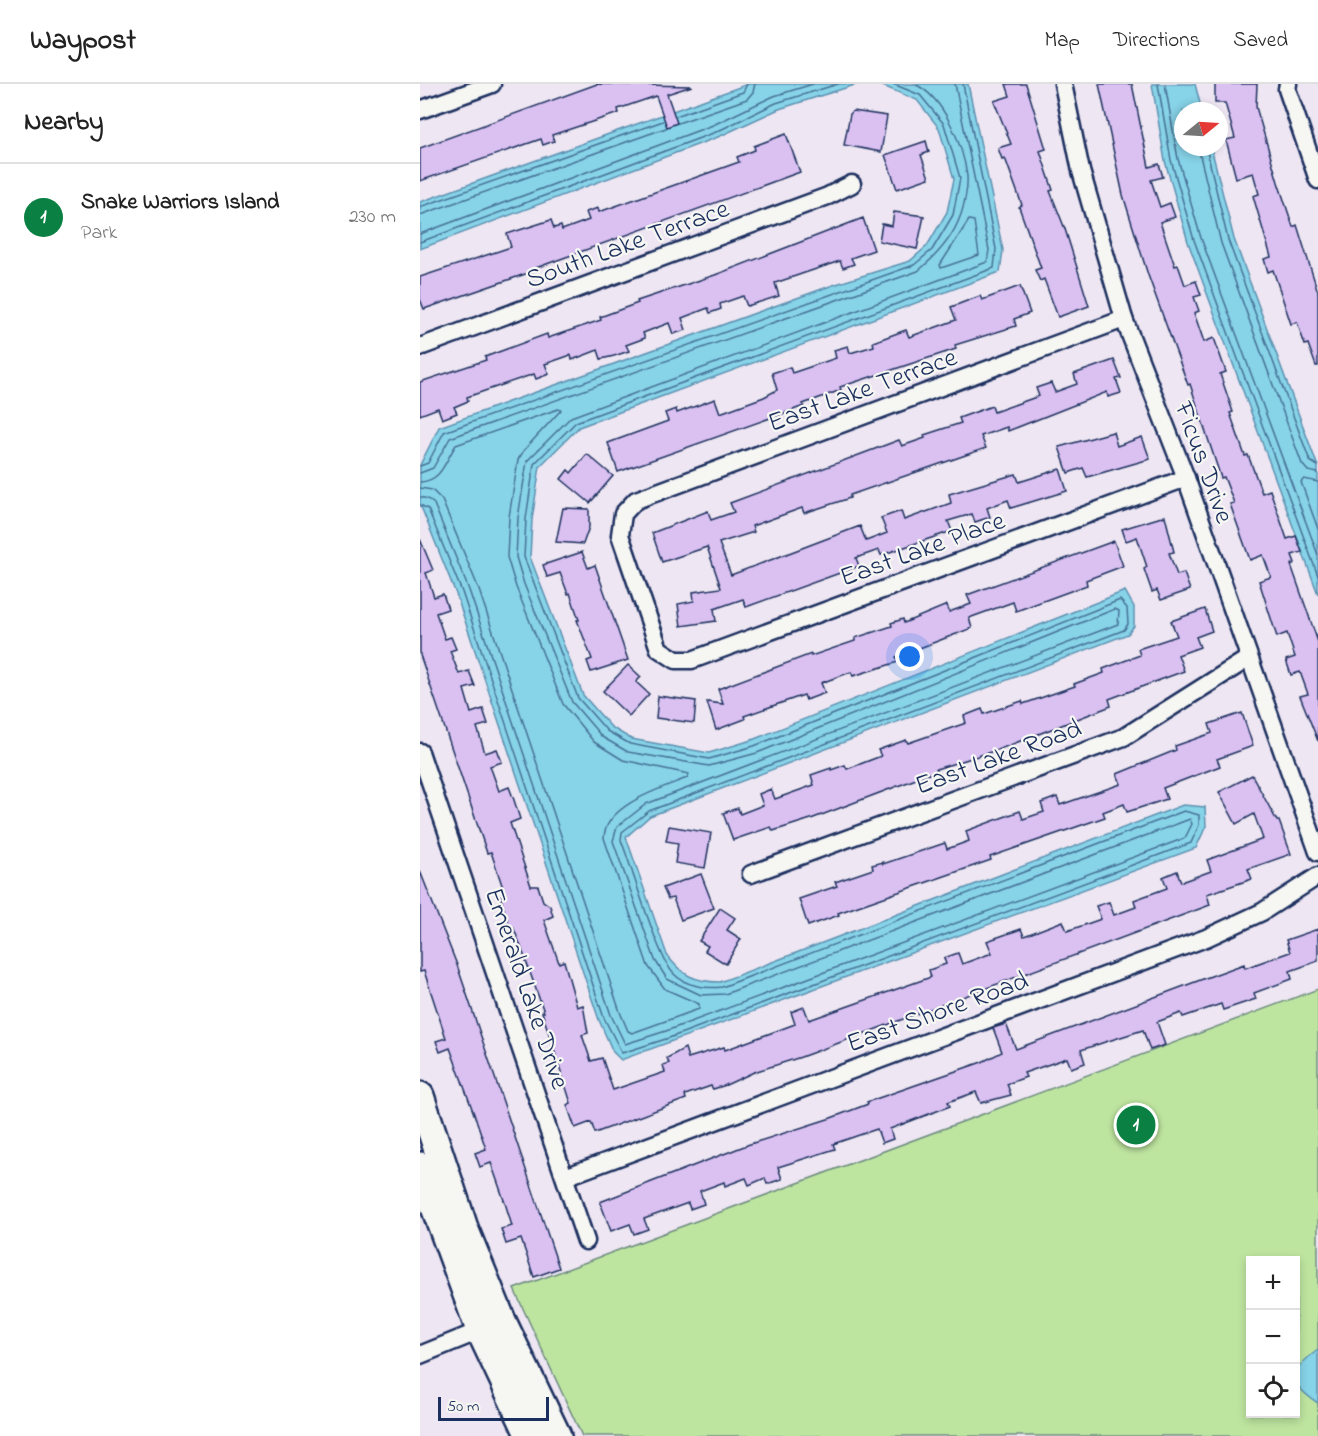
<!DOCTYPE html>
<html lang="en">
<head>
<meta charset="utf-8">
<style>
  body { margin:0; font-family:"Indie Flower",sans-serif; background:#f6f6f6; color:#222 }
  .controls { position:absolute; right:18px; bottom:18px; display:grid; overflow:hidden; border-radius:0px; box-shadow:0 3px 9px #0003 }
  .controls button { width:54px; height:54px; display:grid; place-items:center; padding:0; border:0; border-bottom:2px solid #e0e0e0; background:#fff; color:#222; font:30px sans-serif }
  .compass { position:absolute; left:754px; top:18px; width:54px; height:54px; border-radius:50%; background:#fff; box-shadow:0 3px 9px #0003; rotate:72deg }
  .scale { position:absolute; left:18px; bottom:15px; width:111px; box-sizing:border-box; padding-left:6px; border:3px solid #1b2f5e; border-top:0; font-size:16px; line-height:21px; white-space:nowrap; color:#1b2f5e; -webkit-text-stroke:4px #f6f6f2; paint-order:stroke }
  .you { position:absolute; left:490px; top:573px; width:21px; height:21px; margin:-15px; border:4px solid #fff; border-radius:50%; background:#1a73e8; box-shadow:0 0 0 9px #1a73e833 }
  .badge { display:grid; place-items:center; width:39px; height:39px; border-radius:50%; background:#0b8043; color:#fff; font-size:20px; font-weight:700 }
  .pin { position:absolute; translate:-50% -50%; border:3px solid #fff; box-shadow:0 2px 6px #0006 }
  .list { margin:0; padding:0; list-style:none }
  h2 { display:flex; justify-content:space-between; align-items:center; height:78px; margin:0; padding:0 24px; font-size:26px }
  h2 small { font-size:20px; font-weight:400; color:#767676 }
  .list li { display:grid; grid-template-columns:39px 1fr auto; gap:18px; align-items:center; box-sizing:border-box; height:108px; padding:0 24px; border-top:2px solid #e0e0e0 }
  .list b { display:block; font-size:22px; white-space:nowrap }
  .list p { margin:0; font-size:20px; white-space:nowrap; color:#767676 }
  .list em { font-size:20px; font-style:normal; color:#767676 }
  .icon { flex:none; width:33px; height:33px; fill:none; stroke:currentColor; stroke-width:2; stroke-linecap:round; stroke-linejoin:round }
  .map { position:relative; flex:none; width:898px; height:1352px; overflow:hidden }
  header { display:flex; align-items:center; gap:36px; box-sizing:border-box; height:84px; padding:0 30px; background:#fff; border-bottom:2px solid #e0e0e0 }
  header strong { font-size:28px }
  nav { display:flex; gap:33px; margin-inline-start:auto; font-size:21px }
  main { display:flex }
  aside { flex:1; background:#fff }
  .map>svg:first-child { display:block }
</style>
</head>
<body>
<header>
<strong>Waypost</strong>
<nav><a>Map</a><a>Directions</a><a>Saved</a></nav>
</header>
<main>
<aside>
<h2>Nearby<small></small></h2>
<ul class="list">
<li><span class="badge">1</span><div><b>Snake Warriors Island</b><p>Park</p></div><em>230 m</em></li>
</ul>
</aside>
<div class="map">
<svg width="898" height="1352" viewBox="0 0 898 1352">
  <rect width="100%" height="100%" fill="#eee6f2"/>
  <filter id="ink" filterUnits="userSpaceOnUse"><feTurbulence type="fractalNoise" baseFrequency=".0167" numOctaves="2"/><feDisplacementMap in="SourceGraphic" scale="12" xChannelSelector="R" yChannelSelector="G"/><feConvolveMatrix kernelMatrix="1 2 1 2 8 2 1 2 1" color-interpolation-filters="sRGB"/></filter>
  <g filter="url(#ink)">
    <path fill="#bee5a0" stroke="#6c8a7f" stroke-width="1.5" fill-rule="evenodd" d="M898 905V1352H162L94 1205ZM830 1176H876V1330H830Z"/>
    <g fill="#87d3e8" stroke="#5c91b1" stroke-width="1.5">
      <polygon points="328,0 438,0 359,25 298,53 0,165 0,118"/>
      <path d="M458 0H548L583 166 580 188 159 343 120 382 112 436 110 473 163 611 191 643 211 655 289 669 332 656 705 507 714 523V542L708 550 230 732 206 753 247 871C261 891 275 898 300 898L763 721 785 723 786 742 776 764 201 976 193 968 179 936 36 510 0 420V381L19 343 413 201 490 177 507 162 527 128 534 95 519 44 497 16Z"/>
      <polygon points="732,0 775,0 782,27 763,27 763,63 791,63 814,155 898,383 898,510 768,158 745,77"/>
      <path d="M898 1266V1319C868 1300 868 1287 898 1266Z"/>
    </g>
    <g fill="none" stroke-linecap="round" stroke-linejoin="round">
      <g stroke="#467195" stroke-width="1.5">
        <polyline points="738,0 751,76 774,156 898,492"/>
        <polyline points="745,0 758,75 781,154 898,471"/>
        <polyline points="256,32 323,8 327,0"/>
        <polyline points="258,39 327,15 333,8 335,0"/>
        <polyline points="778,63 801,159 882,380 888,387 898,389"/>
        <polyline points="786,63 808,156 890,377 898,382"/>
        <polyline points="0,123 243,37"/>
        <polyline points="0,131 246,44"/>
        <polygon points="549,136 554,137 559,171 521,184 520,181"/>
        <polyline points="0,150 293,41 354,12 393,0"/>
        <polyline points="0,158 296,48 356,19 418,0"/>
        <polyline points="0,382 8,379 24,348 494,181 512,166 533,131 540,94 524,40 500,11 473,0"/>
        <path d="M0 389 13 384 30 354 498 187C515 173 532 155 540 133 544 123 548 103 547 92 543 62 524 12 494 0"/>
        <path d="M0 398C22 397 25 377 36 361L138 325 141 326 104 366 98 376 89 433 87 473 96 503 143 620 174 658 203 676 269 690 267 694C242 704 185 721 184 754L228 882 245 905 279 920V925L212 949 208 947 200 928 58 503 22 416 12 406 0 404"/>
        <polyline points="898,398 884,395 881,398 898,445"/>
        <polyline points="0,413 8,415 14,420 49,506 191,931 205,960 246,947 765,754 772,740 770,735 305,910 281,911 247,895 235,876 193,757 197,743 226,720 698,540 699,527 695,525 337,669 289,682 208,668 182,653 152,618 104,500 96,473 98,434 107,377 151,333 567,178 569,166 535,0"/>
        <path d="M0 421 8 425 42 508 184 934 202 969 249 954 771 759 779 741V731L764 727 302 903C287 905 265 902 254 890 238 875 212 783 201 756L202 748 229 727 704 546 708 540 707 524 700 516 334 662 289 675 210 660 187 647 158 614 104 473 106 435 114 380 156 338 574 184 576 165 543 0"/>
      </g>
    </g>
    <g fill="#dac1f1" stroke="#1b2f5e" stroke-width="1.5">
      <polygon points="177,0 272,2 247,10 257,39 247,43 236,12 198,25 199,29 132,51 134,57 123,61 121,55 0,97 0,64"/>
      <polygon points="586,0 606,0 626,65 620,67 633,106 630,107 645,145 669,222 638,233 624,195 620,197 615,186 621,184 599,123 602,121 585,74 582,75 578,64 591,60 574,17 590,12"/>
      <polygon points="679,0 712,0 729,83 739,80 743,93 731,96 740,123 750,119 755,133 740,138 755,182 758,181 765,201 776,197 781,211 774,213 779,227 774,229 784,258 794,254 806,288 800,290 813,328 810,329 825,372 828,371 842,409 850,406 867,455 876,452 882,468 872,471 875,479 871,481 898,558 898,657 880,612 888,610 880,588 871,591 866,576 875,573 867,549 857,553 839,497 851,493 843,471 830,476 810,420 814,419 804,393 801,394 770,300 768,301 728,191 703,111"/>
      <polygon points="795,0 837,0 836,23 858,98 873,143 877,141 898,208 898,282 896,282 888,260 885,261 877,238 871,240 853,186 848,188 844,175 851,173 833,112 839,110 833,89 816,94 806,56 815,54 805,19 795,19"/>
      <polygon points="433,27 467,32 461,68 424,61 430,30"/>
      <polygon points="366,50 380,88 113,185 114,187 4,225 0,215 0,193 91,163 87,150 131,136 134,144 141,142 142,146 169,136 166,128 178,124 179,128 319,78 317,73 335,66 334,62"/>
      <polygon points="506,57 509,68 501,71 509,94 477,105 465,71"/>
      <polygon points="474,128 504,132 497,165 459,157 462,140 472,142"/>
      <polygon points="443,134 454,166 431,174 434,180 423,184 420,177 355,199 359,212 327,222 323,212 300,220 301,225 290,229 288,224 262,234 266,246 253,250 249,239 223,249 225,254 206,261 209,267 194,272 181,275 178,266 152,276 151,271 125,280 129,290 116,295 114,290 47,313 48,317 34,323 37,329 22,335 18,324 0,331 0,298 66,276 65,273 127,250 128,254 181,236 180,233 218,219 217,217 295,191"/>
      <polygon points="600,202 610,229 594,235 596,242 535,261 536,265 420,303 421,306 383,320 384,322 198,388 188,359 248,337 245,329 256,325 257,329 295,315 300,329 344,313 357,306 352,289 370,283 372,289 416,274 414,266 428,262 430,269 454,262 453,258 486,246 489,253 536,236 531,223 560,212 562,216"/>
      <polygon points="694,276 701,294 696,295 701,309 688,313 687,308 588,347 587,343 561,352 566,364 430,411 430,414 384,429 382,424 332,442 334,448 299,459 311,491 440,442 446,457 467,449 461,434 481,427 484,436 531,419 529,410 596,390 599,398 640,385 647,407 591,424 588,416 567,424 570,433 555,438 552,430 528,437 532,447 461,471 459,466 436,474 439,482 326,523 323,515 294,525 296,537 261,542 258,520 274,517 273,508 301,504 287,463 242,478 232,449 288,427 291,436 314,428 310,419 479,356 482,362 505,354 504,351 541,339 539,334 572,322 574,328 619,312 616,304 631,299 635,308 657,300 654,290"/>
      <polygon points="693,348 697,362 722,353 730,375 667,393 663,384 648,389 639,363"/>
      <polygon points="167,370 193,392 170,419 141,395 148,386 151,389"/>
      <polygon points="143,424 169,425 169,443 163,460 136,458"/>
      <polygon points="745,432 754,468 749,469 757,491 764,489 770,506 741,516 737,506 732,508 724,485 727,483 717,453 706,457 702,445"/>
      <polygon points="0,455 13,486 6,489 14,513 23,510 28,525 16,529 25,555 31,553 36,565 30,567 39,590 49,587 55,602 44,605 51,629 63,625 68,640 57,643 65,669 77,665 82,678 70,682 79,707 89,703 94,716 100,735 90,739 111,802 118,802 123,817 130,822 133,832 124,836 139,879 144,877 157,923 163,921 168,949 162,951 171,977 182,974 193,1006 245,988 243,981 249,979 247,974 265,964 268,974 304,963 305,966 375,940 371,928 384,923 389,936 511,893 509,886 526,880 524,874 538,869 542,880 572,869 567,857 601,845 604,852 643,837 647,847 681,835 676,822 689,818 694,831 716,823 714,816 747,804 743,793 757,787 761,798 791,787 787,776 843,755 834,730 816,740 799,708 832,691 857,737 859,737 871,770 828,785 832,795 787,810 790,821 381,973 334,988 306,1001 293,1005 291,1002 265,1011 266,1015 175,1049 171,1038 155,1044 147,1021 151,1019 122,928 124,928 100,860 93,843 90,844 80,812 85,810 71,768 67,769 0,571"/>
      <polygon points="694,457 703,482 666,496 667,501 596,527 593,518 549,534 552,544 476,573 478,578 433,592 431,588 401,599 405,609 386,616 384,611 324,632 325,635 296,646 287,618 303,620 298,605 391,570 391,572 435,557 435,554 472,542 471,539 483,535 484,539 527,521 529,528 551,520 547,511"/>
      <polygon points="162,468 168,484 175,481 208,576 171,588 167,577 172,575 157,536 159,536 150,509 148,510 140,489 127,493 123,481"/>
      <polygon points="785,525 792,547 776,553 780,563 758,571 764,587 689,615 691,622 577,666 516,685 517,687 391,735 353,747 351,743 313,756 303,729 318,724 320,730 343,721 339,710 351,705 355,715 394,701 391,691 411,684 411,686 425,681 427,685 461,672 458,666 486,656 488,659 546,639 544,632 562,625 564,630 602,617 603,620 655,602 654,600 684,589 683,585 720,571 718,565 757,552 751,537"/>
      <polygon points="208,581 221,593 216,598 229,610 209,632 183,607"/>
      <polygon points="238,612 276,617 274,639 236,634"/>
      <polygon points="822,629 833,662 797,675 800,682 743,704 747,715 707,728 704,720 683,728 685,733 570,773 571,776 418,829 419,831 388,842 379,815 417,802 415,798 453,785 452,781 463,778 463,780 525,759 527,765 549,757 546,747 600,727 603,735 624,728 621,719 637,713 640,721 701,700 697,690 756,666 755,662 792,649 789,640"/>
      <polygon points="249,742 291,749 285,784 255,779 258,759 246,757"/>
      <polygon points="0,787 37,881 139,1184 114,1193 101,1155 86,1160 81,1145 92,1142 86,1122 71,1079 60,1083 55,1069 66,1065 58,1041 30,964 20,968 16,957 26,954 4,887 0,888"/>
      <polygon points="281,790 294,824 261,836 253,814 248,815 243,804"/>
      <polygon points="300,824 315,834 307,846 321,855 306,880 285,867 288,862 279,857"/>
      <polygon points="898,845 898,877 870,887 872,895 834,909 836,915 803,926 801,920 763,933 761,929 737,938 745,961 730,966 723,946 685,958 661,966 665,979 651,984 647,974 604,989 606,993 587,1000 591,1011 561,1019 556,1008 528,1018 530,1022 470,1045 473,1055 462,1059 457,1045 413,1060 415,1065 358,1083 362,1095 347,1100 345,1094 329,1101 326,1094 305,1102 304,1098 280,1107 284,1120 270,1125 268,1119 224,1135 228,1145 214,1150 210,1140 191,1147 180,1118 327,1061 411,1034 448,1020 447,1018 562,978 582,968 573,944 586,940 596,965 791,892 824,880 825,884 870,868 866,856"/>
    </g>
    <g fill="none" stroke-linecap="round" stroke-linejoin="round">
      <defs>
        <g id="street">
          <polyline points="643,0 661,87 704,235 766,394 898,768"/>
          <polyline points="868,0 867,5 898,96"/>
          <polyline points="0,26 72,0"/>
          <polyline points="704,235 216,416 203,430 200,451 239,565 256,576 272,576 766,394"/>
          <polyline points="0,263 408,112 432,100"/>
          <polyline points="0,668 166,1157"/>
          <polyline points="331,790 704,653 829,574"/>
          <polyline points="145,1093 786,854 842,828 898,792"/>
          <polyline points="0,1271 69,1243"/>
        </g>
        <g id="primary">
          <polyline points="0,1012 44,1144 82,1237 137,1352"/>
          <polyline points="0,1082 60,1246 110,1352"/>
        </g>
      </defs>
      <use href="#street" stroke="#1b2f5e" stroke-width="21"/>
      <use href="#primary" stroke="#1b2f5e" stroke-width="32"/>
      <use href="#street" stroke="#f6f6f2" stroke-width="16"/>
      <use href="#primary" stroke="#f6f6f2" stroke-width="27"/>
    </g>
  </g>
  <g text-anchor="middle" stroke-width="4.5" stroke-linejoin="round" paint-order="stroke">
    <g font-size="27" fill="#1b2f5e" stroke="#f6f6f2">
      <text transform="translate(207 159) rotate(-20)" y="9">South Lake Terrace</text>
      <text transform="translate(442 305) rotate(-20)" y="9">East Lake Terrace</text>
      <text transform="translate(785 378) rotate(70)" y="9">Ficus Drive</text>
      <text transform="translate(502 464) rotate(-20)" y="9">East Lake Place</text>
      <text transform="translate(578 672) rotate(-20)" y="9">East Lake Road</text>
      <text transform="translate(108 904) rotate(71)" y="9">Emerald Lake Drive</text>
      <text transform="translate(517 927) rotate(-20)" y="9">East Shore Road</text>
    </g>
  </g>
</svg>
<div class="controls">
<button>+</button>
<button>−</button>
<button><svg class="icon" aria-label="locate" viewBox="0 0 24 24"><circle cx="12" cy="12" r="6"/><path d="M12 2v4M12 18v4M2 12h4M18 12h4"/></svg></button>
</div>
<svg class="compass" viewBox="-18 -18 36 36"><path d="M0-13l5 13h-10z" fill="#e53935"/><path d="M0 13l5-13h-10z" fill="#767676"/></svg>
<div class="scale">50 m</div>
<div class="you"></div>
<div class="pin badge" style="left:716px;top:1041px">1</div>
</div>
</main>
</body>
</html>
